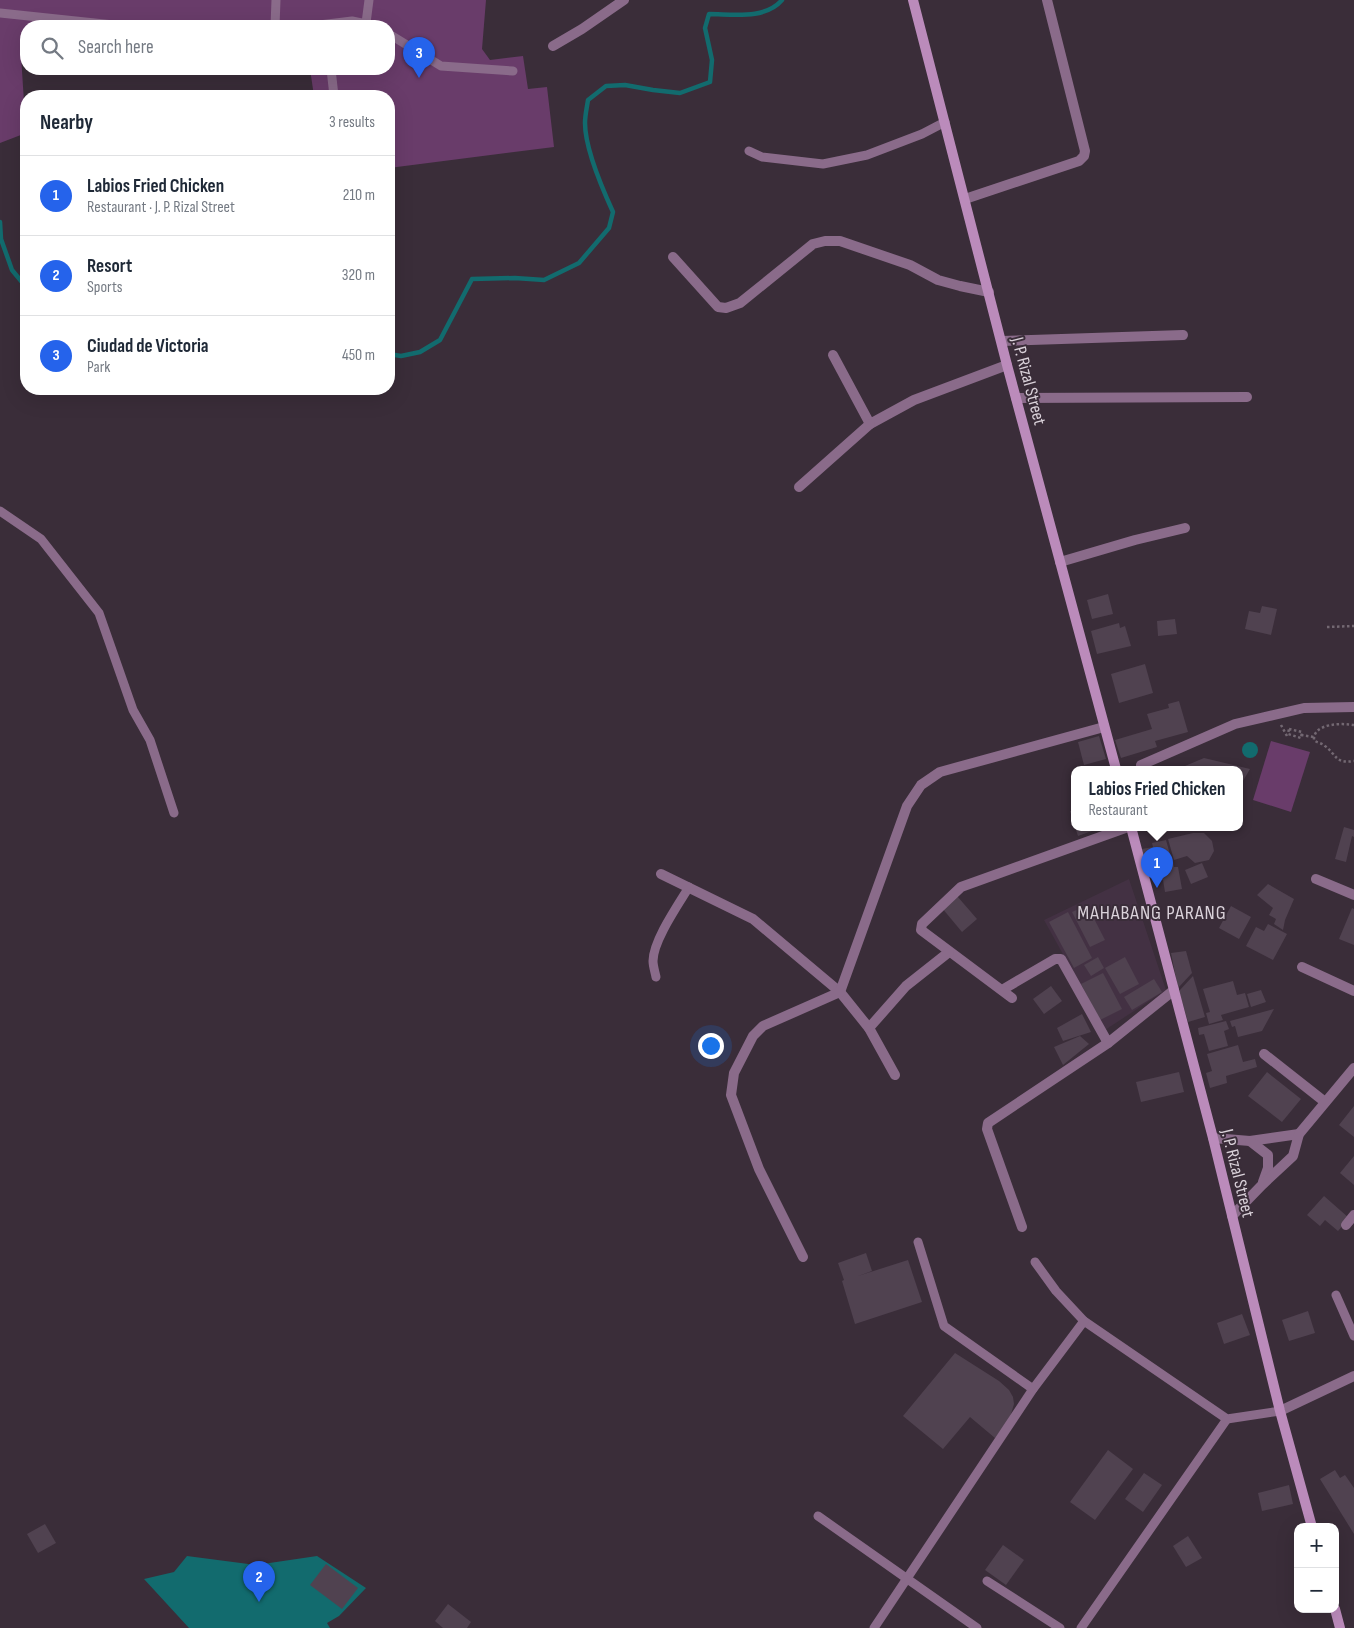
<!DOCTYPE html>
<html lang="en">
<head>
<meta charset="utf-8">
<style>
  body { margin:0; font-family:"Sofia Sans Condensed",sans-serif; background:#f2f2f3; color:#1f2937 }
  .controls { position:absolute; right:15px; bottom:15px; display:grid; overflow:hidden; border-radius:10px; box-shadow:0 5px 20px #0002 }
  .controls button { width:45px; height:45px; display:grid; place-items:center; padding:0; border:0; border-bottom:1px solid #e0e1e3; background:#fff; color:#1f2937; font:25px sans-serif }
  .you { position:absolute; left:710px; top:1045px; width:18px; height:18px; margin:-12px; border:4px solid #fff; border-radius:50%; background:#1a73e8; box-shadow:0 0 0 8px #1a73e833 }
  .badge { display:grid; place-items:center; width:32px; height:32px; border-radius:50%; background:#2563eb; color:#fff; font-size:16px; font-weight:700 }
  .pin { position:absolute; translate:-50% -41px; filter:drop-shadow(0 1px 2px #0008) }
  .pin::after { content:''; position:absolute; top:26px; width:18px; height:15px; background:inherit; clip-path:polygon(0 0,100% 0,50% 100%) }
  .popup { position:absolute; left:1071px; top:766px; width:172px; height:65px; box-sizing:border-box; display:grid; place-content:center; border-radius:10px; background:#fff; filter:drop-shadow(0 1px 4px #0005); font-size:16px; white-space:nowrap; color:#747a83 }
  .popup b { font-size:19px; color:#1f2937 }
  .popup::after { content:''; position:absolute; left:50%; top:100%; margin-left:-10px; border:10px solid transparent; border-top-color:#fff }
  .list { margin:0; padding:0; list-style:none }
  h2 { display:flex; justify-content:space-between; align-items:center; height:65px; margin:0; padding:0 20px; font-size:21px }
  h2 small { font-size:16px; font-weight:400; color:#747a83 }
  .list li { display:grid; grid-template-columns:32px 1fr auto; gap:15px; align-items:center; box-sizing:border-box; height:80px; padding:0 20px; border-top:1px solid #e0e1e3 }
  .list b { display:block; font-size:19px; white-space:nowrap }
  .list p { margin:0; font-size:16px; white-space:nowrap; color:#747a83 }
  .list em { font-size:16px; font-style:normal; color:#747a83 }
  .icon { flex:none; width:28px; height:28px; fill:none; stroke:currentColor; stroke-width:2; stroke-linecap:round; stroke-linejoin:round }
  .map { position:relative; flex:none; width:1354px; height:1628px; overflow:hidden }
  .search { position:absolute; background:#fff; box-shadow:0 5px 20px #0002; left:20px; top:20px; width:375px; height:55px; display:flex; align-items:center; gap:12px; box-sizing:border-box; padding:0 18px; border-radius:20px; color:#747a83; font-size:19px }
  .panel { position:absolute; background:#fff; box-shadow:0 5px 20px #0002; left:20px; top:90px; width:375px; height:305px; border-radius:20px }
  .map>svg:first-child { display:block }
</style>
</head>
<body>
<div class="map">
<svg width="1354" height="1628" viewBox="0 0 1354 1628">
  <rect width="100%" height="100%" fill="#3a2d39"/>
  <polygon fill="#433143" points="1129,879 1166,990 1105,1030 1044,920"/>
  <g fill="#693c6a">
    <polygon points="0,0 486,0 482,49 490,60 523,56 528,89 547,87 554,147 389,168 389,96 314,96 310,69 389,69 389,26 26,26 26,40 20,40 26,133 0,143"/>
    <polygon points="1271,741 1310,752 1291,812 1253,800"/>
  </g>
  <g fill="#126b6e">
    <circle cx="1250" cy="750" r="8"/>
    <polygon points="187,1556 256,1565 317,1556 366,1588 339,1616 327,1623 330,1628 189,1628 144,1579 174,1572"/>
  </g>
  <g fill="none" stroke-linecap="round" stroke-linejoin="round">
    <g stroke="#126b6e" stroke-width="4.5">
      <polyline points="0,222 1,239 12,270 26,287"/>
      <path d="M389 354 401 356 420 352 440 340 472 279 515 278 544 280 579 263 609 228 613 212C602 188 585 149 585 123 585 115 587 107 588 100L606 86 625 85 653 90 680 93 710 82 712 60 705 28 709 14C732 14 765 20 782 0"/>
    </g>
  </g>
  <g fill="#504250">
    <polygon points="1108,594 1113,614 1092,619 1087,600"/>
    <polygon points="1262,606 1277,609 1271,635 1245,629 1249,611 1260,613"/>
    <polygon points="1175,619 1177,634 1158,636 1157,621"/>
    <polygon points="1119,623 1120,628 1125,626 1131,646 1097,654 1091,631"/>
    <polygon points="1145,664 1153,693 1119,703 1111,674"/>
    <polygon points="1179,701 1188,732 1155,741 1157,747 1121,758 1115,740 1152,729 1147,714 1169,708 1168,704"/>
    <polygon points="1099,736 1106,759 1084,765 1078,742"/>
    <polygon points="1204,758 1250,769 1240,786 1240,769 1186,769 1185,766"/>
    <polygon points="1074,810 1074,824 1070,811"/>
    <polygon points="1075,827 1103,827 1078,836"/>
    <polygon points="1166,827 1185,827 1167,832"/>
    <polygon points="1344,827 1354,830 1354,837 1352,836 1346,862 1335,859"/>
    <polygon points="1193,833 1204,833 1212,841 1214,851 1209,860 1195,863 1187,856 1174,860 1168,839"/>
    <polygon points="1166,840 1171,858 1145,864 1142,849 1153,847 1152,843"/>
    <polygon points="1173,861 1174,867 1178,867 1182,889 1165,892 1163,880 1160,880 1157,864"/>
    <polygon points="1202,863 1208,877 1191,884 1185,870"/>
    <polygon points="1268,884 1294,899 1285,920 1283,930 1274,924 1276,919 1269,915 1273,908 1257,895"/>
    <polygon points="957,896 977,919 962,932 942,908"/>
    <polygon points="1087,905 1105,940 1090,947 1072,912"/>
    <polygon points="1231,906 1251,917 1239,939 1219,928"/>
    <polygon points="1352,908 1354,909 1354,945 1339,939"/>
    <polygon points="1068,912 1092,958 1074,968 1049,922"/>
    <polygon points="1268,924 1287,934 1273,960 1246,946 1256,927 1264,931"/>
    <polygon points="1186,951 1192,973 1178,988 1171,953"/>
    <polygon points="1098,957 1104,968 1091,976 1084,965"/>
    <polygon points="1125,957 1139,984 1120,994 1105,968"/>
    <polygon points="1103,973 1122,1009 1100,1020 1081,984"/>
    <polygon points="1193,976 1205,1017 1188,1022 1179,991"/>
    <polygon points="1154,979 1162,992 1132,1010 1124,997"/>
    <polygon points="1233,981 1237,995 1245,993 1249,1007 1221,1015 1223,1020 1209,1024 1206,1013 1210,1012 1203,989"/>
    <polygon points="1051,986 1062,1001 1044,1014 1033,999"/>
    <polygon points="1261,990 1266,1002 1251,1007 1247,994"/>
    <polygon points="1274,1009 1262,1031 1238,1037 1235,1026 1232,1027 1230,1021"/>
    <polygon points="1082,1014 1091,1032 1063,1041 1057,1028"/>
    <polygon points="1226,1021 1229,1029 1224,1031 1228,1046 1209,1051 1204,1034 1199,1035 1198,1028"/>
    <polygon points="1080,1036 1089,1044 1063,1065 1054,1047"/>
    <polygon points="1238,1045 1243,1062 1255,1059 1257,1067 1226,1076 1227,1083 1210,1088 1206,1073 1212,1071 1207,1054"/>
    <polygon points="1179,1072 1184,1092 1141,1102 1136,1082"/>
    <polygon points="1267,1072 1301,1099 1282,1122 1248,1096"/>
    <polygon points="1354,1106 1354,1137 1339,1125"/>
    <polygon points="1354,1156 1354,1185 1340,1173"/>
    <polygon points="1324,1196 1349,1218 1338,1231 1325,1220 1320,1226 1307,1215"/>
    <polygon points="866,1253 872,1271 858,1276 908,1260 922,1302 855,1324 842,1281 844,1280 838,1263"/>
    <polygon points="1308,1311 1315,1333 1289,1341 1282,1320"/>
    <polygon points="1242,1314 1250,1335 1224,1344 1217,1323"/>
    <polygon points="955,1353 999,1381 1009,1390 1013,1397 1014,1404 1011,1414 1007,1422 995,1438 970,1417 943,1449 903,1416"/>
    <polygon points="1108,1450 1133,1469 1095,1520 1070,1502"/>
    <polygon points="1335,1470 1340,1478 1345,1475 1354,1488 1354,1534 1320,1479"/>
    <polygon points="1144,1473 1162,1485 1143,1512 1125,1499"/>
    <polygon points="1289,1485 1293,1504 1262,1511 1258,1493"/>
    <polygon points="45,1524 56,1543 38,1553 27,1534"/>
    <polygon points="1188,1536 1202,1558 1186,1567 1173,1546"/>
    <polygon points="1003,1545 1024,1560 1006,1585 985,1570"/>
    <polygon points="326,1564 358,1588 342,1609 310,1585"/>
    <polygon points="448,1604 471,1622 467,1628 443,1628 435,1621"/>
  </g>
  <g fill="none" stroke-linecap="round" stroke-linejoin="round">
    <g stroke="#736872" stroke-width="2.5" stroke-dasharray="2.5 2.5" stroke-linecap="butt">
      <polyline points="1327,627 1354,626"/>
      <polyline points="1281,725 1287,736"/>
      <path d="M1354 725C1342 723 1313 723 1314 740 1317 743 1322 743 1325 746 1337 755 1335 764 1354 761"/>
      <polygon points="1289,729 1302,732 1301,738 1288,734"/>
      <polyline points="1301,735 1314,737"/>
    </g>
    <g stroke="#8a6b8a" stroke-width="9">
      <polyline points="0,13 123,26"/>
      <polyline points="366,23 369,0"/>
      <polyline points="275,26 276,0"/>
      <polyline points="311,26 352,21 376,26"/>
      <polyline points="389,34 441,66 513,71"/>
      <polyline points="331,69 334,96"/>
      <polyline points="749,151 762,157 823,164 867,155 922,134 945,122"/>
      <polyline points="0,511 41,539 99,613 133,710 150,740 174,813"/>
      <path d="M656 977C655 972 653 966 653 961 653 941 678 905 689 887"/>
      <polyline points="918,1242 944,1326 1033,1389"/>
      <polyline points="1035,1262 1056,1291 1084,1321 1227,1419 1280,1411"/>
      <polyline points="1336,1295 1354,1336"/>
      <polyline points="818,1516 977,1628"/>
      <polyline points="987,1581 1060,1628"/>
      <polyline points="874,1628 1033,1389 1084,1321"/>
      <polyline points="1081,1628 1227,1419"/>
    </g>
    <g stroke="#8a6b8a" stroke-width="10">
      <polyline points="553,46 582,29 624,0"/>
      <polyline points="965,199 1079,161 1084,156 1085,151 1047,0"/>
      <polyline points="673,257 718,307 726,308 740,303 813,244 825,241 840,241 910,265 938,280 960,286 989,292"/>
      <polyline points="1002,341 1183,335"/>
      <polyline points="833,355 870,424 914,400 1007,365"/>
      <polyline points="1016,398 1247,397"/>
      <polyline points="799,487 870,424"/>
      <polyline points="1060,562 1135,540 1185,528"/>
      <polyline points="1141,765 1235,724 1304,708 1354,707"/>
      <polyline points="661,874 753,919 840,992 869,1028 895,1075"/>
      <polyline points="1316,879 1354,895"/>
      <polyline points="1302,967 1354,991"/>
      <polyline points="1002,990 1055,959 1061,959 1108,1043 1174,990"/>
      <polyline points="1012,998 921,930 922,924 961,887 1128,827"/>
      <polyline points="869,1028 906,986 949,952"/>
      <polyline points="1264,1054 1325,1102"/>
      <polyline points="1213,1138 1250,1141 1299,1134"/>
      <polyline points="1250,1141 1268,1155 1268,1168 1263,1182"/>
      <polyline points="1232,1216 1262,1185 1293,1156 1299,1134 1354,1068"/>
      <polyline points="1346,1225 1354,1215"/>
      <polyline points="1022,1227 987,1129 988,1123 1108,1043"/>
      <polyline points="803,1257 759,1169 731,1095 734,1073 753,1036 763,1026 840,992 907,806 921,785 940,772 1104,727"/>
      <polyline points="1280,1411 1354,1376"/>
    </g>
    <g stroke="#bb8bbb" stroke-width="10">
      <polyline points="913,0 1007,365 1116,769"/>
      <polyline points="1131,827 1213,1138 1280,1411 1312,1527"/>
      <polyline points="1335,1609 1340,1628"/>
    </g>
  </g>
  <g text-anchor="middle" stroke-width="4" stroke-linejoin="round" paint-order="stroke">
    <g font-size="18" fill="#dad2da" stroke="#3a2d39">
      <text transform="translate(1029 381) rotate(75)" y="6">J. P. Rizal Street</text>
      <text transform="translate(1238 1173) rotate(76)" y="6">J. P. Rizal Street</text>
    </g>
    <g font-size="20" letter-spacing="1" fill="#dad2da" stroke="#3a2d39">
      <text x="1152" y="919">MAHABANG PARANG</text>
    </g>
  </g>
</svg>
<div class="controls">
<button>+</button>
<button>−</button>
</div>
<div class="you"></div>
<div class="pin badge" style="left:1157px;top:888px">1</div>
<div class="popup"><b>Labios Fried Chicken</b>Restaurant</div>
<div class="pin badge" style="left:259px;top:1602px">2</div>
<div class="pin badge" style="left:419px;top:78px">3</div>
<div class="search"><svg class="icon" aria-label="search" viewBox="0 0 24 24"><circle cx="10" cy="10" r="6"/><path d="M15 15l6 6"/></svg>Search here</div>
<section class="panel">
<h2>Nearby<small>3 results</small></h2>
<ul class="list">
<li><span class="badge">1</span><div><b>Labios Fried Chicken</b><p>Restaurant · J. P. Rizal Street</p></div><em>210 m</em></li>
<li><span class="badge">2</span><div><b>Resort</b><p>Sports</p></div><em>320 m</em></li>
<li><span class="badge">3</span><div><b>Ciudad de Victoria</b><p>Park</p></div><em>450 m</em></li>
</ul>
</section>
</div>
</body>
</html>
